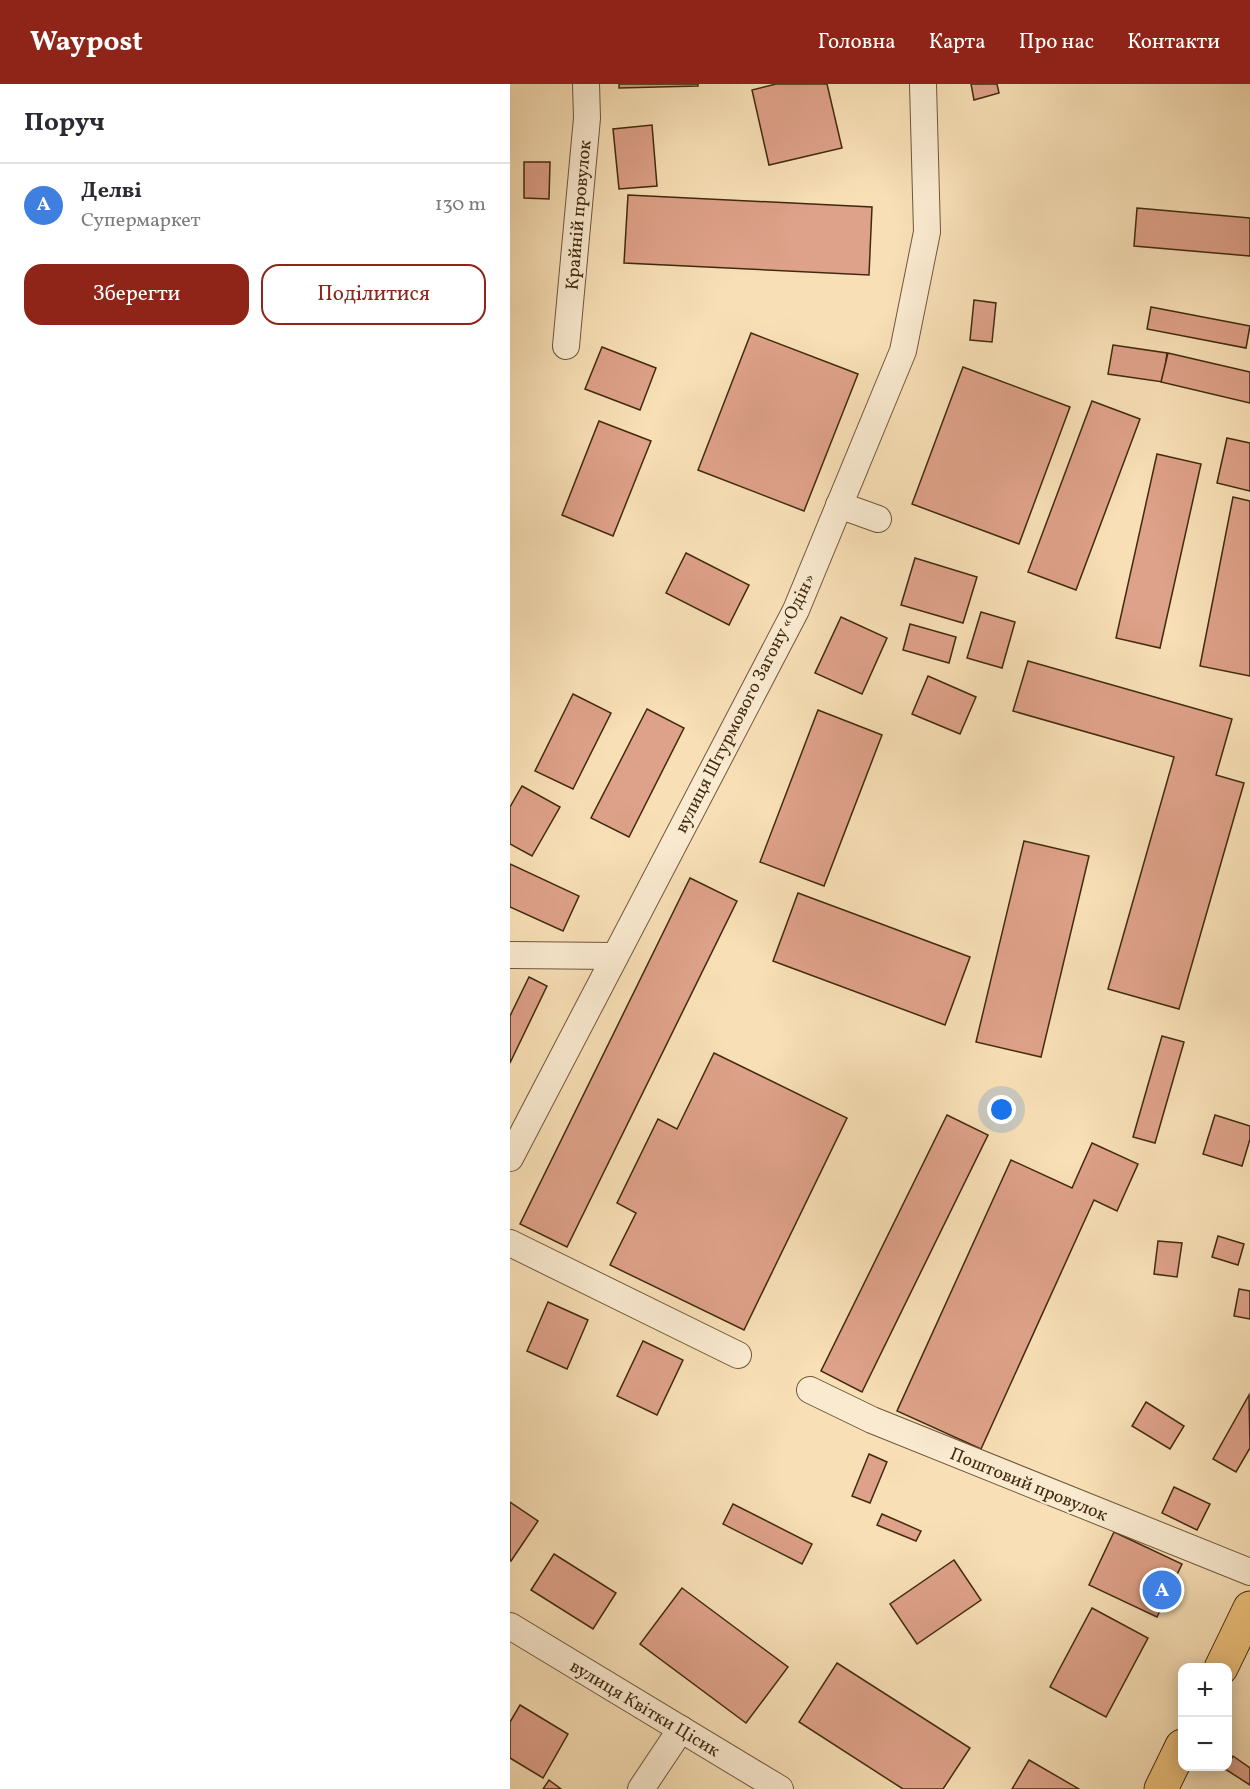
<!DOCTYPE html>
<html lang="uk">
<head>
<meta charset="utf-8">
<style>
  body { margin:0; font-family:Vollkorn,serif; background:#f7f7f7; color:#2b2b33 }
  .controls { position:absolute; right:18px; bottom:18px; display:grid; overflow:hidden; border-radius:12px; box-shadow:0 3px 15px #0003 }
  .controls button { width:54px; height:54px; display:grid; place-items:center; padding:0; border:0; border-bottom:2px solid #e1e1e2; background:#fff; color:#2b2b33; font:30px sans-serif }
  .you { position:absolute; left:492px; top:1026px; width:21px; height:21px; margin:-15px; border:4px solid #fff; border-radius:50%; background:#1a73e8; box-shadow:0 0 0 9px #1a73e833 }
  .badge { display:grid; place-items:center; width:39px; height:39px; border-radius:50%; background:#8f2418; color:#fff; font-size:20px; font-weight:700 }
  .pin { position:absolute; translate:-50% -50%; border:3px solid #fff; box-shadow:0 2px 6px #0006 }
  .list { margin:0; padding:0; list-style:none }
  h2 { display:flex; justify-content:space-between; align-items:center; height:78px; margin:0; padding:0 24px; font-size:26px }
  h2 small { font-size:20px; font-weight:400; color:#7c7c81 }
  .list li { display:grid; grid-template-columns:39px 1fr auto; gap:18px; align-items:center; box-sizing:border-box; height:84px; padding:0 24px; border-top:2px solid #e1e1e2 }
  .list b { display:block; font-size:22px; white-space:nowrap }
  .list p { margin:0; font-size:20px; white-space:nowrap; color:#7c7c81 }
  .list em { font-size:20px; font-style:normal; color:#7c7c81 }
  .actions { display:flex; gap:12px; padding:18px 24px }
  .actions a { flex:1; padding:14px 0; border:2px solid #8f2418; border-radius:18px; text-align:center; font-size:21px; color:#8f2418 }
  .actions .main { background:#8f2418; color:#fff }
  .map { position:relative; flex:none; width:740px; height:1705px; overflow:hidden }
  header { display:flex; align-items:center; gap:36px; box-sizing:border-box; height:84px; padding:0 30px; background:#8f2418; color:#fff }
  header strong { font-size:28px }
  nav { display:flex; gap:33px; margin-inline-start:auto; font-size:21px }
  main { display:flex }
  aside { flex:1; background:#fff }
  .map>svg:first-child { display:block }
</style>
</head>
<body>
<header>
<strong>Waypost</strong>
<nav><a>Головна</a><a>Карта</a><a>Про нас</a><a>Контакти</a></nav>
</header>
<main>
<aside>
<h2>Поруч<small></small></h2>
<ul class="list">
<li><span class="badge" style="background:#3f7fe0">A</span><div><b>Делві</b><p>Супермаркет</p></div><em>130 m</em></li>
</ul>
<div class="actions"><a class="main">Зберегти</a><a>Поділитися</a></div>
</aside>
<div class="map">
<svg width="740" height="1705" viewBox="0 0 740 1705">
  <rect width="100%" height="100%" fill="#f8dfb6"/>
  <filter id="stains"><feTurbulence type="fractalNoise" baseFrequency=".00333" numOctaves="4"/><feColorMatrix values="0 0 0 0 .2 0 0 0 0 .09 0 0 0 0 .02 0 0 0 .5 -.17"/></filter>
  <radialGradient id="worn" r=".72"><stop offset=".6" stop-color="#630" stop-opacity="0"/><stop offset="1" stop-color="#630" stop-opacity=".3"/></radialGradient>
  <g fill="#dea189" stroke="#412b0f" stroke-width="1.5">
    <polygon points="109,0 188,0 188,2 109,4"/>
    <polygon points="266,0 317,0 332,64 259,81 242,6"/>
    <polygon points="461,0 487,0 489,9 464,16"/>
    <polygon points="142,41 147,102 109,105 103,45"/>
    <polygon points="14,78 40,78 39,115 14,114"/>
    <polygon points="118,111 362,123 359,191 114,179"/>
    <polygon points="627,124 740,134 740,172 624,162"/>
    <polygon points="464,216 486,219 482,258 460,256"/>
    <polygon points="641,223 740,242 736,264 637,245"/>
    <polygon points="241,249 348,290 294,427 188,386"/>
    <polygon points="603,261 657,269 653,298 598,290"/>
    <polygon points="92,263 146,284 130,326 75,305"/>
    <polygon points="658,269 740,288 740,319 651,298"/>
    <polygon points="453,283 560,323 509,460 402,420"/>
    <polygon points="582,317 630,335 566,506 518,488"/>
    <polygon points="89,337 141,357 103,452 52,431"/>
    <polygon points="717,354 740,359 740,407 707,399"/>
    <polygon points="647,370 691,380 650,564 606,554"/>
    <polygon points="723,413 740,417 740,592 690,582"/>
    <polygon points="176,469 239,501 219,541 156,509"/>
    <polygon points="405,474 467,493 453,539 391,521"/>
    <polygon points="471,528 505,538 492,584 457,574"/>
    <polygon points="331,533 377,554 352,610 305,589"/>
    <polygon points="400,540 446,553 439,579 393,566"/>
    <polygon points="518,577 722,635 706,691 734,699 669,925 598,905 664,673 503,627"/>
    <polygon points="418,592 466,613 450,650 402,630"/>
    <polygon points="63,610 101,629 63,705 25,687"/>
    <polygon points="137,625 174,644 119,753 81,734"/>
    <polygon points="308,626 372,651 314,802 250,778"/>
    <polygon points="12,702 50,723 22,772 0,760 0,723"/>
    <polygon points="514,757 579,772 531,973 466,958"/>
    <polygon points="0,780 69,812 53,847 0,823"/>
    <polygon points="180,794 227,817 57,1163 10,1140"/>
    <polygon points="288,809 460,873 435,941 263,877"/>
    <polygon points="19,893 37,902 0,979 0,932"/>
    <polygon points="652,952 674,958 645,1059 623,1053"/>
    <polygon points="204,969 337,1034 234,1246 100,1181 126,1129 107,1119 148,1035 167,1045"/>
    <polygon points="437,1031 478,1051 352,1308 311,1287"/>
    <polygon points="705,1031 740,1042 740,1055 732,1082 693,1070"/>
    <polygon points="582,1059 628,1080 607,1127 584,1116 471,1365 387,1327 501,1076 562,1104"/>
    <polygon points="708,1152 734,1160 728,1181 702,1173"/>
    <polygon points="648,1157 672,1159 667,1193 644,1190"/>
    <polygon points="729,1205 740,1207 740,1235 724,1232"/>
    <polygon points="38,1218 78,1236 57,1285 17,1267"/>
    <polygon points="133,1257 173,1276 147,1331 107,1312"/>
    <polygon points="739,1311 740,1364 726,1388 703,1375"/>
    <polygon points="636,1318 674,1342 660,1365 622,1342"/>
    <polygon points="359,1370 377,1378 360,1419 342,1412"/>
    <polygon points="664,1403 700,1420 687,1446 652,1429"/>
    <polygon points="0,1418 28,1437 1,1477 0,1476"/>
    <polygon points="223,1420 302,1460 292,1480 213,1440"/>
    <polygon points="372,1430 411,1447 406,1457 367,1441"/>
    <polygon points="604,1448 672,1480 647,1533 579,1501"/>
    <polygon points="44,1470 106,1509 83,1545 21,1506"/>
    <polygon points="444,1476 471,1516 407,1560 380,1520"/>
    <polygon points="172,1504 278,1583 236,1639 130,1560"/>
    <polygon points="582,1524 638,1554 596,1633 540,1603"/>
    <polygon points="327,1579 460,1664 433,1705 393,1705 289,1638"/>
    <polygon points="10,1621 58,1650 33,1694 0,1674 0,1638"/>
    <polygon points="723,1672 740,1684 740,1701 715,1685"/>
    <polygon points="519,1676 569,1705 502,1705"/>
    <polygon points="39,1696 51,1705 33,1705"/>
  </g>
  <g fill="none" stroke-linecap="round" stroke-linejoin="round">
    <defs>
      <g id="minor">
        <polyline points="56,262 77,34 76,0"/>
        <polyline points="329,421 368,435"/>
        <polyline points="0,871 105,872"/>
        <polyline points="0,1074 286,526 393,267 417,148 413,0"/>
        <polyline points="0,1159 228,1271"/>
        <polyline points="300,1306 362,1336 740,1488"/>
        <polyline points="0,1542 270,1705"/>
        <polyline points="131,1705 171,1645"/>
      </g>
      <g id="major">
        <polyline points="711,1584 740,1524"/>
        <polyline points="651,1705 672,1662"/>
      </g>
    </defs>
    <use href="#minor" stroke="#6f5839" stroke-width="28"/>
    <use href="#major" stroke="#412b0f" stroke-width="35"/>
    <use href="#minor" stroke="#faead0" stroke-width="26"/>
    <use href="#major" stroke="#ecc07b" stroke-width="33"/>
  </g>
  <g text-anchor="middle" stroke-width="4.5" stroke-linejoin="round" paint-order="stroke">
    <g font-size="18" fill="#412b0f" stroke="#faead0">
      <text transform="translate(68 131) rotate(-85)" y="6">Крайній провулок</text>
      <text transform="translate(235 619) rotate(-63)" y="6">вулиця Штурмового Загону «Одін»</text>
      <text transform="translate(519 1400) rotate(22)" y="6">Поштовий провулок</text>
      <text transform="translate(135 1624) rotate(31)" y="6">вулиця Квітки Цісик</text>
    </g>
  </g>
  <rect width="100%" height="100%" filter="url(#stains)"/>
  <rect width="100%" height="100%" fill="url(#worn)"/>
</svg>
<div class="controls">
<button>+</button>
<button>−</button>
</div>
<div class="you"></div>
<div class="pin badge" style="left:652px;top:1506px;background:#3f7fe0">A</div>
</div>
</main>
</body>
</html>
